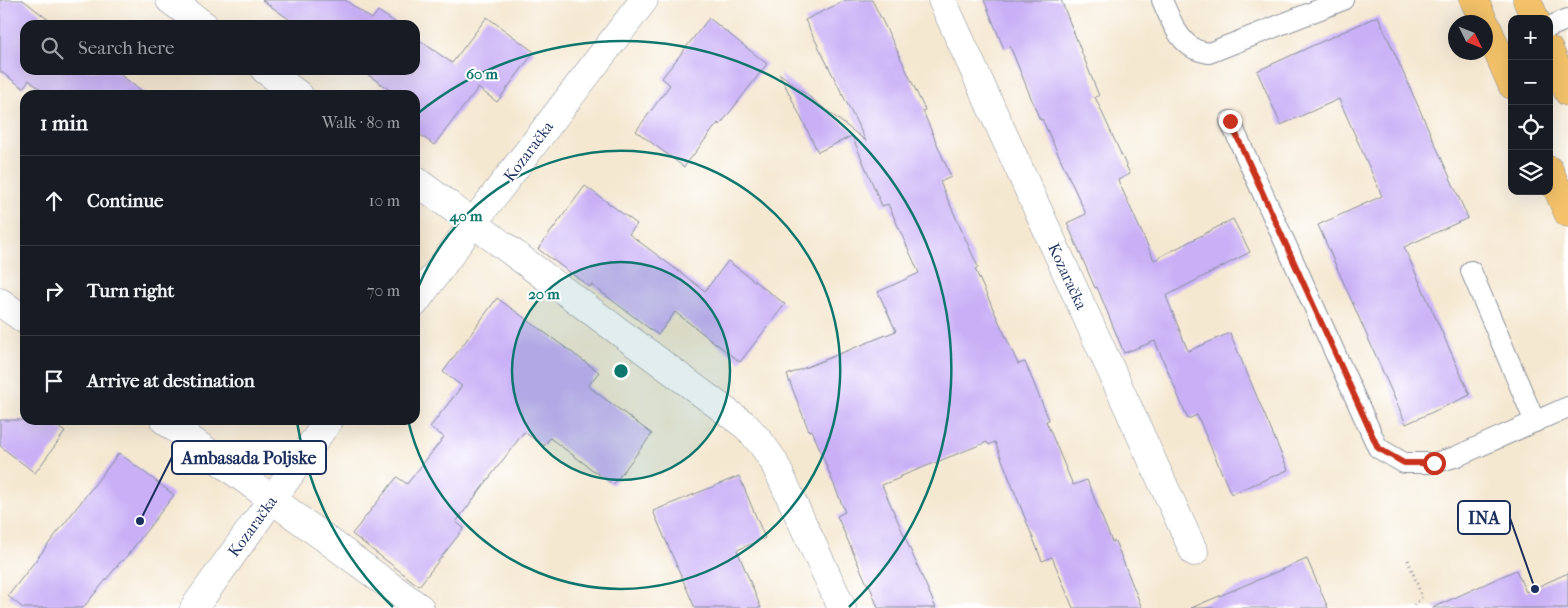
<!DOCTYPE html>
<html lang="en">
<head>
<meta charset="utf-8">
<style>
  body { margin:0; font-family:"IM FELL French Canon",serif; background:#20242c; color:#f1f3f6 }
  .controls { position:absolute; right:15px; top:15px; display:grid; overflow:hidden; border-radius:10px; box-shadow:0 5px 20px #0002 }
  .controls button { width:45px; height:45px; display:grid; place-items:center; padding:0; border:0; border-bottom:1px solid #363941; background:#171b24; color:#f1f3f6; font:25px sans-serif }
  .compass { position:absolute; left:1448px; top:15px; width:45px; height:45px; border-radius:50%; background:#171b24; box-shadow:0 5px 20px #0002; rotate:133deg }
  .stop { position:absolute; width:15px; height:15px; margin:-11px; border:4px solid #c8321e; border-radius:50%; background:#fff }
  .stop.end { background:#c8321e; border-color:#fff; box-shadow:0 1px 5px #0008 }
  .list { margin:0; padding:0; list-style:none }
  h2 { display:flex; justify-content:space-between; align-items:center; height:65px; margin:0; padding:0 20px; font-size:21px }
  h2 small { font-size:16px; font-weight:400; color:#9ea1a6 }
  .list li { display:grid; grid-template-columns:32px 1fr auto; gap:15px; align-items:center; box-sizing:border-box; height:90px; padding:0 20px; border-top:1px solid #363941 }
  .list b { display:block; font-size:19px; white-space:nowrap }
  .list em { font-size:16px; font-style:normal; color:#9ea1a6 }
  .icon { flex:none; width:28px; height:28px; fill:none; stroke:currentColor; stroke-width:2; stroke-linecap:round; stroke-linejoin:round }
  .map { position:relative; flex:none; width:1568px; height:608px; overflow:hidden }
  .search { position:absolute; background:#171b24; box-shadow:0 5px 20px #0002; left:20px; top:20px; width:400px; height:55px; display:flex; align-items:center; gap:12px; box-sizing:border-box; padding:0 18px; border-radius:15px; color:#9ea1a6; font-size:19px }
  .panel { position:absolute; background:#171b24; box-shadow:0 5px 20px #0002; left:20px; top:90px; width:400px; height:335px; border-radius:15px }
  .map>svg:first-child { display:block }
</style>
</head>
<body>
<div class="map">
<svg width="1568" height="608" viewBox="0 0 1568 608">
  <rect width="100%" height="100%" fill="#fff"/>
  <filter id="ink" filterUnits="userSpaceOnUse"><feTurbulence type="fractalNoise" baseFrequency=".02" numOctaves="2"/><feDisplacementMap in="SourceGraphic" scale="10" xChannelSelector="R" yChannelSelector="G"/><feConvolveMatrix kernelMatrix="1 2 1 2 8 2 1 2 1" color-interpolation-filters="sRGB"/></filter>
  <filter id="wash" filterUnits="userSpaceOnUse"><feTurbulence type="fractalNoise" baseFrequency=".0096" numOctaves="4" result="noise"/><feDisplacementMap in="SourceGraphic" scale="20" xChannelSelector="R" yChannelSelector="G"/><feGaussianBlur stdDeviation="1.12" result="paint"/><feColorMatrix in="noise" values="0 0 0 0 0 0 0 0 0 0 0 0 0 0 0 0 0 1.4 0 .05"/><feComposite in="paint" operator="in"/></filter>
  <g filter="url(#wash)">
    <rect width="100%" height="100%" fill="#f5e8d1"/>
    <g id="blocks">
      <g fill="#c9b0f6">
        <polygon points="0,0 23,0 55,25 25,25 25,70 114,70 147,95 47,95 29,80 23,88 0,71"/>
        <polygon points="262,0 345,0 372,19 378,11 399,25 297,25"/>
        <polygon points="846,0 872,0 895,46 925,110 923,111 951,177 940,182 978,267 975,269 1018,364 1025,362 1049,420 1046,421 1073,485 1087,480 1112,542 1115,541 1142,608 1073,608 1052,557 1042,561 995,442 989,445 987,442 899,477 900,478 882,485 936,608 878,608 869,584 867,584 837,516 845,512 812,430 809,431 787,375 896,331 878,292 919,273 888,204 882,206 852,136 818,152 779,73 866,141 805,20"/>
        <polygon points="984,0 1061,0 1099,96 1095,97 1130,174 1118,180 1154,260 1233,219 1250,252 1166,296 1188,351 1230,333 1288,470 1231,494 1197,415 1188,419 1155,341 1124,353 1097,287 1095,288 1067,223 1086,214 1042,119 1040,120 1010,46 1004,49"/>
        <polygon points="1378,16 1468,218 1404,247 1470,395 1406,424 1318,225 1382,196 1339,99 1281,125 1257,71"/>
        <polygon points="487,17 534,52 497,102 478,88 434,145 415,131 415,95 397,95 361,70 415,70 415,37 452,63"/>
        <polygon points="709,18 767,64 720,125 718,123 684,167 636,131 670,85 662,78"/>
        <polygon points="585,186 637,224 629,234 705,291 728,261 785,304 740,362 675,312 658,335 592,285 590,287 538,249"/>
        <polygon points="497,298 599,372 588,386 652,434 613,485 550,438 544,446 524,432 456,522 464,528 419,586 352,534 397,477 407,484 444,437 430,427 462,386 443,372"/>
        <polygon points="0,420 49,420 65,432 35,473 0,446"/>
        <polygon points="119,453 174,495 123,561 122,560 83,608 23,608 8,596"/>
        <polygon points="739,476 765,538 737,550 761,608 695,608 653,511"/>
        <polygon points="1307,559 1328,608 1191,608"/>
        <polygon points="1516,570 1526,592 1568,573 1568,608 1432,608"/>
      </g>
    </g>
  </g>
  <g filter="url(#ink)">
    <use href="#blocks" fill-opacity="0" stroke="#888c98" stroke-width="1"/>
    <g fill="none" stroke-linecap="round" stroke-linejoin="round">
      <defs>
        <g id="service">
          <path d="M1162 0C1169 16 1177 39 1193 48 1197 51 1204 52 1209 53L1343 0"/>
          <polyline points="1549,27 1568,19"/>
          <polyline points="1230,121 1378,448 1404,463 1434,463 1455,457 1568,407"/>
          <polyline points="1471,271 1535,422"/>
        </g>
        <g id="minor">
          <polyline points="170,0 204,25"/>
          <polyline points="942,0 1194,552"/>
          <polyline points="265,70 299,95"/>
          <polyline points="415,180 746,426 761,443 773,460 842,608"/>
          <polyline points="0,302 25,320"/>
          <polyline points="415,303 473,223 644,0"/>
          <polyline points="164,420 420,608"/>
          <polyline points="194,608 329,420"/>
        </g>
        <g id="primary">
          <polyline points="1474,0 1484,22"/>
          <polyline points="1527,0 1535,19"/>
          <polyline points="1486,25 1512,85"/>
          <polyline points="1549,50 1568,92"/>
          <polyline points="1549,170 1568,213"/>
        </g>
      </defs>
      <use href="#service" stroke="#888c98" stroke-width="22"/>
      <use href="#minor" stroke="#888c98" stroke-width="29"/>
      <use href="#primary" stroke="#888c98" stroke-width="29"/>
      <polyline stroke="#888c98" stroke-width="3" stroke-dasharray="1 4" stroke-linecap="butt" points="1408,560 1422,597 1412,608"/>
      <use href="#service" stroke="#fff" stroke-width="20"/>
      <use href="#minor" stroke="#fff" stroke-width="28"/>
      <use href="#primary" stroke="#f3c26a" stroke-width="28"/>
    </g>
  </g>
  <g fill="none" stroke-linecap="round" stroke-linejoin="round" filter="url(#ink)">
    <polyline stroke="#c8321e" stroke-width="6" points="1230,121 1378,448 1404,463 1434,463"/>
  </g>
  <circle cx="621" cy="371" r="109" fill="#0f766e" fill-opacity=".12"/>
  <g fill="none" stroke="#0f766e" stroke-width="2.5">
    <circle cx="621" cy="371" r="109"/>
    <path d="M415 296A219 219 0 1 1 408 420"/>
    <path d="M393 607A328 328 0 0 1 297 422M417 114A328 328 0 0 1 849 607"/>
  </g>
  <g text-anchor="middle" stroke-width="4" stroke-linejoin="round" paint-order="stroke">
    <g font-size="16" fill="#1b2f5e" stroke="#fff">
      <text transform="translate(528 151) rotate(-53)" y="6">Kozaračka</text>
      <text transform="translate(1068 276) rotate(65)" y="6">Kozaračka</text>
      <text transform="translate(252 526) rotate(-54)" y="6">Kozaračka</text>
    </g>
  </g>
  <circle cx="621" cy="371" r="8" fill="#0f766e" stroke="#fff" stroke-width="2.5"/>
  <g font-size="15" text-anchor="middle" font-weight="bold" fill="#0f766e" stroke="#fff" stroke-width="4" stroke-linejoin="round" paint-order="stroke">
    <text x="482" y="79">60 m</text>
    <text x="466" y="221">40 m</text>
    <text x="544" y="299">20 m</text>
  </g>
  <path fill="none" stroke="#1b2f5e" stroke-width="2" d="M140 521L172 457M1535 589L1510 518"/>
  <g fill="#1b2f5e" stroke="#fff" stroke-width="2">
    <circle cx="140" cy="521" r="5"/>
    <circle cx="1535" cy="589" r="5"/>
  </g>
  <g fill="#fff" stroke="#1b2f5e" stroke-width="2">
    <rect x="172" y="441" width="154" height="33" rx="5"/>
    <rect x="1458" y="501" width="52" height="33" rx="5"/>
  </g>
  <g font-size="18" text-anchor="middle" font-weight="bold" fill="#1b2f5e">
    <text x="249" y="464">Ambasada Poljske</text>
    <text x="1484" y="524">INA</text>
  </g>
</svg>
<div class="controls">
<button>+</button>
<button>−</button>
<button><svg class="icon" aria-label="locate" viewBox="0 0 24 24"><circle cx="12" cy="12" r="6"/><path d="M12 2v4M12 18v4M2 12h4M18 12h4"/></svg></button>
<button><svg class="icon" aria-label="layers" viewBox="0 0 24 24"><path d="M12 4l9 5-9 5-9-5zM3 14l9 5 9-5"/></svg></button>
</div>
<svg class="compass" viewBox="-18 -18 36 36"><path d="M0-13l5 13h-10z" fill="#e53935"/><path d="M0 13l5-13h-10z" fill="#9ea1a6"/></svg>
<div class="stop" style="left:1434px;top:463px"></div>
<div class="stop end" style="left:1230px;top:121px"></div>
<div class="search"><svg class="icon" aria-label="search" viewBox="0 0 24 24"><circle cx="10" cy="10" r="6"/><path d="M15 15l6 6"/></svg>Search here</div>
<section class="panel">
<h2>1 min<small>Walk · 80 m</small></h2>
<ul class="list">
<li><svg class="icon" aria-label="ahead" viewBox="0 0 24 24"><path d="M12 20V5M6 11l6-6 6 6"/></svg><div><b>Continue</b></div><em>10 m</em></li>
<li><svg class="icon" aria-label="right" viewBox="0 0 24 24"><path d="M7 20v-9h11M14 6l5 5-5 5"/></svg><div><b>Turn right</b></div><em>70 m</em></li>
<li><svg class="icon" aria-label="arrive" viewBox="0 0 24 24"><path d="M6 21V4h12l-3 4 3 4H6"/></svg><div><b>Arrive at destination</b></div></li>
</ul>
</section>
</div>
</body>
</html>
